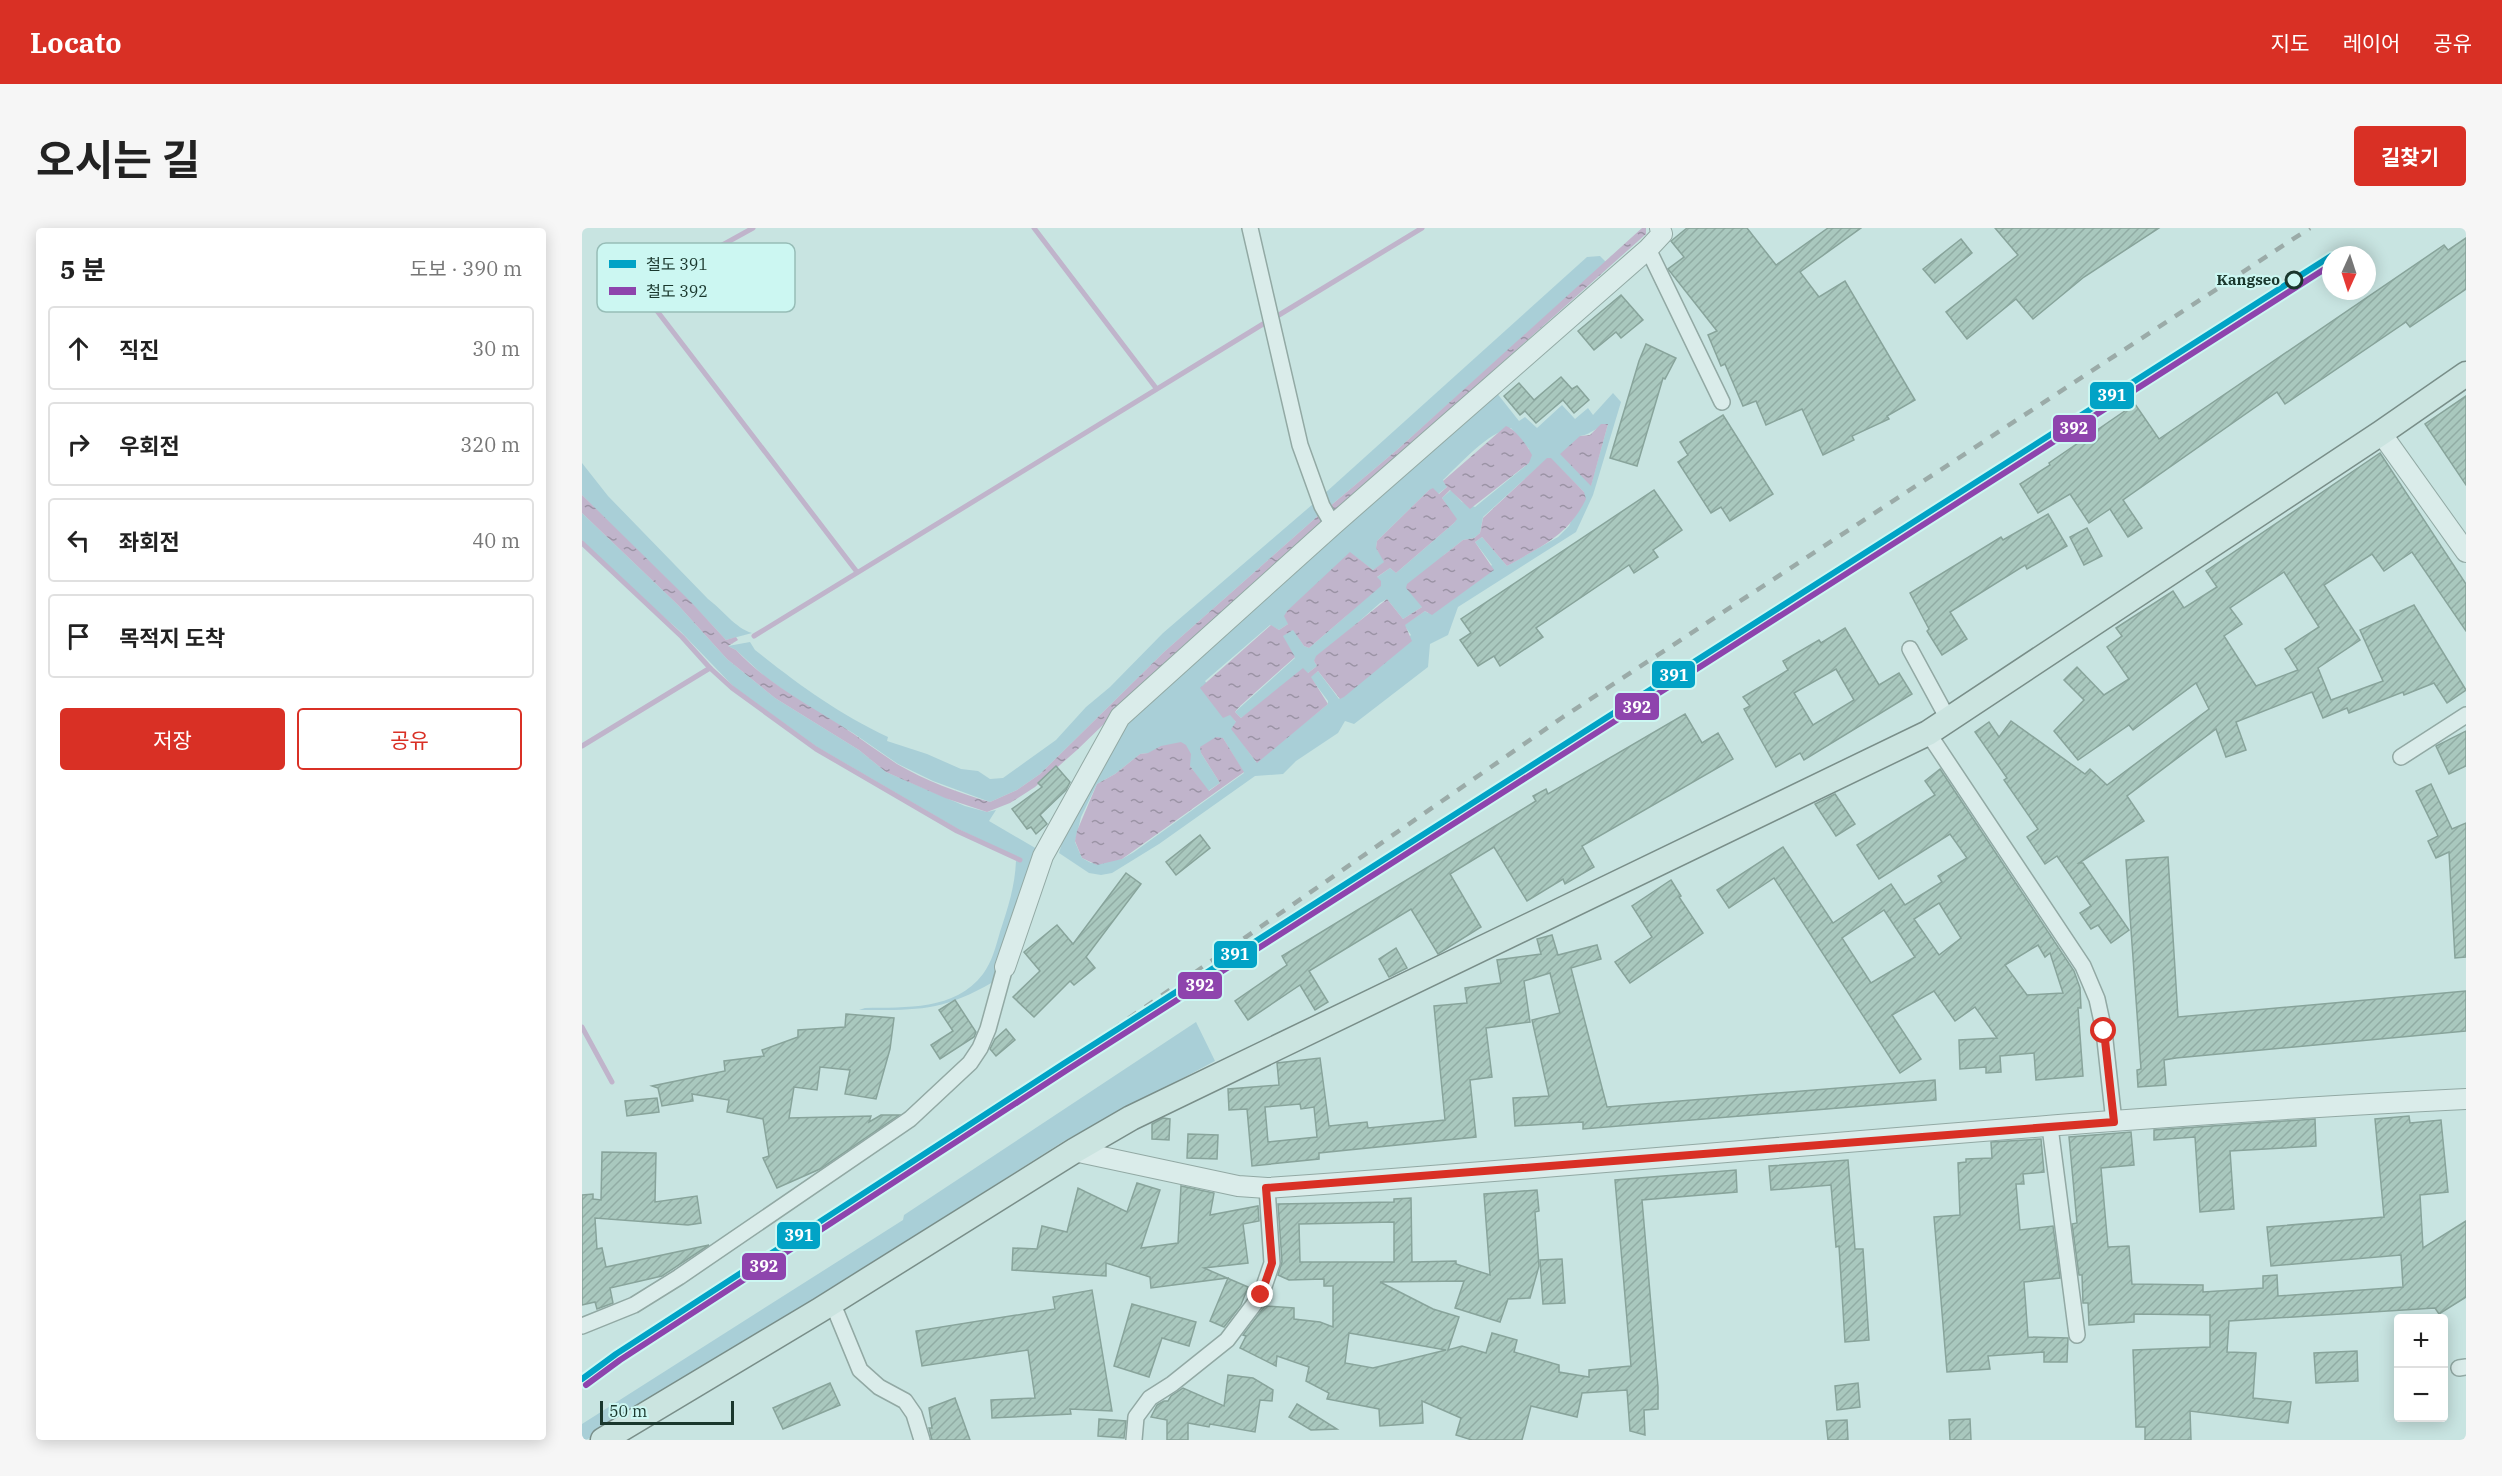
<!DOCTYPE html>
<html lang="ko">
<head>
<meta charset="utf-8">
<style>
  body { margin:0; font-family:"IBM Plex Serif","Noto Sans KR",serif; background:#f6f6f6; color:#222 }
  .controls { position:absolute; right:18px; bottom:18px; display:grid; overflow:hidden; border-radius:6px; box-shadow:0 3px 15px #0003 }
  .controls button { width:54px; height:54px; display:grid; place-items:center; padding:0; border:0; border-bottom:2px solid #e0e0e0; background:#fff; color:#222; font:30px sans-serif }
  .compass { position:absolute; left:1740px; top:18px; width:54px; height:54px; border-radius:50%; background:#fff; box-shadow:0 3px 15px #0003; rotate:183deg }
  .scale { position:absolute; left:18px; bottom:15px; width:134px; box-sizing:border-box; padding-left:6px; border:3px solid #1a372d; border-top:0; font-size:16px; line-height:21px; white-space:nowrap; color:#1a372d; -webkit-text-stroke:4px #ccf7f2; paint-order:stroke }
  .stop { position:absolute; width:18px; height:18px; margin:-14px; border:4px solid #d93025; border-radius:50%; background:#fff }
  .stop.end { background:#d93025; border-color:#fff; box-shadow:0 2px 6px #0008 }
  .list { margin:0; padding:0; list-style:none }
  h2 { display:flex; justify-content:space-between; align-items:center; height:78px; margin:0; padding:0 24px; font-size:26px }
  h2 small { font-size:20px; font-weight:400; color:#767676 }
  .list li { display:grid; grid-template-columns:39px 1fr auto; gap:18px; align-items:center; box-sizing:border-box; height:84px; margin:0 12px 12px; padding:0 12px; border:2px solid #e0e0e0; border-radius:6px }
  .list b { display:block; font-size:22px; white-space:nowrap }
  .list em { font-size:20px; font-style:normal; color:#767676 }
  .actions { display:flex; gap:12px; padding:18px 24px }
  .actions a { flex:1; padding:14px 0; border:2px solid #d93025; border-radius:6px; text-align:center; font-size:21px; color:#d93025 }
  .actions .main { background:#d93025; color:#fff }
  .icon { flex:none; width:33px; height:33px; fill:none; stroke:currentColor; stroke-width:2; stroke-linecap:round; stroke-linejoin:round }
  .map { position:relative; flex:none; width:1884px; height:1212px; overflow:hidden; border-radius:6px }
  header { display:flex; align-items:center; gap:36px; box-sizing:border-box; height:84px; padding:0 30px; background:#d93025; color:#fff }
  header strong { font-size:28px }
  nav { display:flex; gap:33px; margin-inline-start:auto; font-size:21px }
  .intro { display:flex; align-items:center; justify-content:space-between; box-sizing:border-box; height:144px; padding:0 36px }
  h1 { margin:0; font-size:42px }
  .button { padding:15px 27px; border-radius:6px; background:#d93025; color:#fff; font-size:21px; font-weight:700 }
  main { display:flex; gap:36px; padding:0 36px }
  aside { flex:1; background:#fff; border-radius:6px; box-shadow:0 3px 15px #0003 }
  .map>svg:first-child { display:block }
</style>
</head>
<body>
<header>
<strong>Locato</strong>
<nav><a>지도</a><a>레이어</a><a>공유</a></nav>
</header>
<div class="intro"><h1>오시는 길</h1><a class="button">길찾기</a></div>
<main>
<aside>
<h2>5 분<small>도보 · 390 m</small></h2>
<ul class="list">
<li><svg class="icon" aria-label="ahead" viewBox="0 0 24 24"><path d="M12 20V5M6 11l6-6 6 6"/></svg><div><b>직진</b></div><em>30 m</em></li>
<li><svg class="icon" aria-label="right" viewBox="0 0 24 24"><path d="M7 20v-9h11M14 6l5 5-5 5"/></svg><div><b>우회전</b></div><em>320 m</em></li>
<li><svg class="icon" aria-label="left" viewBox="0 0 24 24"><path d="M17 20v-9H6M10 6l-5 5 5 5"/></svg><div><b>좌회전</b></div><em>40 m</em></li>
<li><svg class="icon" aria-label="arrive" viewBox="0 0 24 24"><path d="M6 21V4h12l-3 4 3 4H6"/></svg><div><b>목적지 도착</b></div></li>
</ul>
<div class="actions"><a class="main">저장</a><a>공유</a></div>
</aside>
<div class="map">
<svg width="1884" height="1212" viewBox="0 0 1884 1212">
  <defs>
    <pattern id="water-ripples" width="26" height="14" patternUnits="userSpaceOnUse" patternTransform="scale(1.5)"><rect width="26" height="14" fill="#c0b4cb"/><path d="M2 4q2-2 4 0t4 0M15 11q2-2 4 0t4 0" fill="none" stroke="#9b93a5"/></pattern>
    <pattern id="building-hatch" width="6" height="6" patternUnits="userSpaceOnUse" patternTransform="scale(1.5)"><rect width="6" height="6" fill="#a9c8be"/><path d="M-1 1l2-2M0 6l6-6M5 7l2-2" fill="none" stroke="#91aca4"/></pattern>
  </defs>
  <rect width="100%" height="100%" fill="#c8e4e1"/>
  <g fill="#a9cfd7" fill-rule="evenodd">
    <polygon points="1018,28 1024,34 816,221 747,279 742,266 1005,29"/>
    <path d="M914 164 937 193 943 189 955 200 980 177 993 191 1006 180 1011 187 1031 165 1039 174 1011 267 994 304 876 379 866 407 848 416 846 439 772 496 763 493 756 505 714 533 701 546 673 548 577 616 530 645 519 647 507 645 477 625 480 615 544 496ZM1026 196 1009 257V258L998 208C1011 206 1016 197 1026 196ZM929 200 947 221V235L893 279 880 274 869 262 860 270 874 291 872 295 814 345 808 340 794 350 764 388 727 420 722 418 711 401 700 408 713 430 653 484 659 490 726 445 735 438 732 433 798 375 805 371 821 391 840 379 862 327 881 312 892 310 898 305 901 289 957 238 969 231 1002 264 987 298 976 309 925 338 900 309 893 314 910 337 846 385 843 383 822 397 829 407 757 471 736 443 728 449 746 473V476L674 534 661 516 654 494 623 453 688 397 697 402 706 396 768 325 791 342 803 334 794 320 795 313 847 262 856 266 865 259 861 252C879 235 905 205 929 200ZM641 510 662 545 552 624 540 631 509 635 500 630 493 614 499 589 515 556 533 546 558 526 566 525 608 538 626 563 638 555 619 525Z"/>
    <path d="M0 235 26 268 126 371C141 382 153 400 170 405L144 412C98 361 47 316 0 267Z"/>
    <path d="M731 276 738 286 582 424 458 546 435 562 408 574 351 553 316 536 271 505 218 474 182 448 154 422 146 418 168 414 173 422C217 457 255 485 306 509L305 513 345 526 379 541 396 543 408 551 421 550 474 512 504 479 528 459 581 405Z"/>
    <path d="M0 285 96 377 145 431 193 470 277 522 304 544 383 578 405 584 414 582 407 593 455 621 411 754C359 784 335 782 277 782L283 780C324 779 373 783 401 746 410 734 414 718 418 704 426 680 433 658 434 633L439 634 440 631 376 601 235 519 152 459 99 404 35 348 0 312Z"/>
    <polygon points="614,794 633,833 482,913 113,1148 4,1212 0,1212 0,1196 321,992 322,987"/>
  </g>
  <g fill="url(#water-ripples)">
    <polygon points="1060,0 1064,0 1064,6 752,285 747,279 816,221"/>
    <polygon points="1019,196 1026,196 1009,258 978,226 998,208 1008,207"/>
    <path d="M924 198C934 202 945 217 950 227L947 235 888 281 868 262 860 270 875 291 872 295 814 345 808 340 795 349 799 353V358L727 420 722 418 711 402 701 408 713 429 657 479 653 484 659 490 721 440 726 445 735 438 732 433 734 428 805 371 821 391 840 379 824 360 825 356 881 312 892 310 898 305 901 290 965 230H969L1002 264 1004 271C986 308 958 319 925 338L900 309 893 314 912 342 850 387 843 383 823 397 830 413 762 469 758 471 736 443 729 449 746 476 675 535 649 501 654 494 648 487 641 490 618 460 689 397 697 402 706 396 702 388 705 383 768 324 791 342 802 334 794 320 795 313 847 262 851 260 857 266 865 259 861 253Z"/>
    <path d="M0 267 109 374 144 412 154 409 156 412 146 418 154 422C184 454 221 474 258 497 277 509 295 523 315 536 342 552 377 565 408 574L435 562 458 546 582 424 738 286 742 294 582 438 495 522 453 559 428 575 405 584 363 570 304 544 277 522 193 470 145 431 96 377 0 285Z"/>
    <polygon points="634,509 641,510 662,544 540,631 515,637 500,630 493,613 495,603 515,556 533,546 558,526 566,525 579,518 599,514 604,517 609,526 608,538 627,563 638,555 619,525 618,519"/>
  </g>
  <g fill="none" stroke-linecap="round" stroke-linejoin="round">
    <g stroke="#c0b4cb" stroke-width="5">
      <polyline points="171,0 59,62 275,344"/>
      <polyline points="452,0 574,160"/>
      <polyline points="697,87 840,0"/>
      <polyline points="0,315 100,409 128,440"/>
      <polyline points="172,408 681,96"/>
      <polyline points="0,518 128,440 150,460 234,521 375,603 438,632"/>
      <polyline points="0,799 30,854"/>
    </g>
  </g>
  <g fill="url(#building-hatch)" stroke="#88a49b" stroke-width="1.5" fill-rule="evenodd">
    <polygon points="1105,0 1165,0 1194,37 1246,0 1279,0 1218,44 1237,69 1263,53 1333,172 1305,188 1307,191 1270,208 1272,212 1241,227 1220,181 1184,197 1174,173 1161,178 1143,136 1139,138 1126,107 1135,103 1086,41 1102,29 1089,13"/>
    <polygon points="1413,0 1577,0 1502,49 1451,91 1434,71 1385,111 1364,84 1436,27"/>
    <polygon points="1884,10 1884,61 1828,99 1824,94 1703,176 1695,164 1541,272 1560,300 1546,309 1528,281 1507,295 1488,266 1456,285 1438,256 1468,237 1467,235 1553,176 1577,211 1862,17 1866,22"/>
    <polygon points="1379,11 1390,25 1353,55 1341,41"/>
    <polygon points="1039,67 1061,92 1039,110 1034,104 1012,122 996,103"/>
    <polygon points="1064,116 1094,130 1083,151 1081,150 1055,238 1028,230 1057,133"/>
    <polygon points="979,149 990,161 995,158 1007,172 992,185 981,172 954,195 943,183 938,187 922,168 937,155 952,172"/>
    <polygon points="1884,168 1884,257 1843,196"/>
    <polygon points="1141,187 1191,266 1148,293 1139,279 1129,285 1096,234 1106,227 1098,214"/>
    <path d="M1798 225 1884 356V403L1830 324 1802 343 1790 326 1742 357 1778 412 1736 440 1749 472 1801 453 1778 402 1832 377 1884 462 1865 475 1852 455 1822 467 1821 464 1767 485 1765 480 1741 490 1730 464 1654 494 1664 522 1644 529 1634 501 1545 568 1562 593 1497 635H1501L1547 702 1529 715 1516 697 1509 701 1498 685 1509 678 1475 628 1463 636 1445 609 1456 601 1422 552 1425 550 1393 504 1407 494 1417 509 1429 493 1503 546 1508 541 1525 557 1627 481 1614 455 1551 502 1547 497 1496 532 1472 503 1502 472 1482 452 1495 439 1522 467 1547 451 1525 419 1540 408 1534 400 1591 363 1602 380 1635 359 1624 343ZM1702 344 1737 399 1703 421 1716 442 1674 458 1642 408 1660 396 1648 380Z"/>
    <polygon points="1072,262 1100,302 1071,322 1076,329 1052,345 1047,337 954,400 961,409 918,438 912,428 896,438 878,412 889,405 879,391"/>
    <polygon points="1466,286 1485,318 1445,341 1443,337 1368,384 1385,411 1360,427 1345,403 1347,401 1328,365 1419,309 1421,312"/>
    <polygon points="1505,300 1520,328 1502,337 1488,309"/>
    <path d="M1263 400 1297 457 1317 445 1330 466 1222 532 1218 525 1194 539 1162 481 1168 478 1161 469 1206 442 1201 433 1237 412 1239 415ZM1254 441 1272 472 1231 497 1212 465Z"/>
    <polygon points="1103,486 1120,515 1136,505 1151,531 1000,618 1012,639 983,656 981,651 945,673 912,619 868,646 899,699 856,726 829,681 727,743 746,774 733,782 718,757 666,792 653,773 705,737 700,728 954,573 951,568 964,561 966,566"/>
    <polygon points="1884,503 1884,538 1867,546 1854,518"/>
    <polygon points="474,538 488,554 484,562 458,587 465,596 454,606 449,599 445,601 430,581 460,559 456,555"/>
    <path d="M1358 541 1492 743 1498 760 1499 780H1496L1501 848 1454 852 1452 825 1418 828 1419 844 1404 845V839L1378 841 1377 812 1415 810 1393 779 1373 793 1352 763 1310 787 1339 831 1318 845 1192 650 1147 680 1135 662 1201 619 1251 695 1309 656 1323 677 1360 654 1356 648 1385 630 1368 606 1297 651 1275 617 1353 567 1343 553ZM1357 675 1379 710 1357 727 1332 691ZM1302 682 1333 729 1289 755 1260 710ZM1456 717 1463 729 1468 725 1481 765 1445 767 1423 737Z"/>
    <polygon points="1849,556 1870,601 1884,595 1884,729 1873,730 1867,624 1854,630 1846,613 1856,608 1834,563"/>
    <polygon points="1253,566 1273,596 1254,608 1233,576"/>
    <polygon points="618,607 628,620 594,647 584,634"/>
    <polygon points="1586,629 1596,789 1884,763 1884,803 1594,830 1582,832 1584,857 1556,859 1555,842 1559,841 1544,632"/>
    <polygon points="544,645 559,656 504,729 513,740 492,757 488,753 452,789 431,769 458,743 442,724 475,697 491,716"/>
    <polygon points="1089,652 1099,668 1097,669 1121,705 1048,755 1033,734 1070,709 1050,678"/>
    <path d="M970 707 976 727 1015 717 1019 731 989 740 1025 879 1353 852 1354 872 1001 901V894L933 898 931 870 967 868 950 792 978 785 968 745 942 753 948 794 904 800 910 849 888 852 894 909 737 925V931L670 938 665 881 647 882 646 861 697 857 695 835 738 830 747 898 785 894 786 900 863 892 852 778 885 775 883 760 919 755 915 732 959 726 955 711ZM718 876 719 881 732 879 735 909 686 914 683 879Z"/>
    <polygon points="814,720 825,740 807,749 797,731"/>
    <polygon points="373,772 394,804 392,809 358,831 349,817 371,803 357,782"/>
    <polygon points="264,786 312,790 308,821 294,871 263,866 268,842 238,839 235,862 212,859 207,890 289,888 287,894 299,887 317,887 238,941 195,960 181,930 187,928 181,891 145,884 147,872 110,866 111,873 80,878 76,860 70,858 143,843 142,833 182,828 180,822 216,809 216,802 263,799"/>
    <polygon points="424,801 433,812 414,828 408,821 413,811"/>
    <polygon points="75,870 77,884 45,888 43,873"/>
    <polygon points="1827,888 1828,895 1859,892 1866,964 1838,967 1841,1020 1884,993 1884,1069 1857,1086 1853,1080 1647,1093 1645,1124 1674,1125 1671,1170 1709,1174 1706,1195 1608,1183 1609,1212 1563,1212 1563,1199 1554,1199 1551,1122 1628,1119 1628,1087 1552,1086 1552,1094 1507,1097 1506,1075 1501,1075 1500,1047 1497,1047 1490,996 1495,995 1487,909 1549,904 1552,937 1519,940 1526,1019 1547,1018 1550,1056 1621,1057 1621,1064 1681,1060 1681,1048 1695,1047 1696,1068 1821,1059 1819,1027 1689,1038 1685,999 1802,989 1793,891"/>
    <polygon points="581,890 588,891 587,912 570,911 570,896"/>
    <polygon points="1733,891 1734,918 1648,923 1652,981 1618,984 1613,909 1572,912 1572,902"/>
    <polygon points="606,906 636,907 635,931 605,930"/>
    <polygon points="1459,911 1462,944 1441,946 1442,956 1434,956 1438,1002 1471,998 1478,1050 1442,1054 1446,1109 1486,1110 1485,1134 1462,1134 1462,1124 1406,1128 1408,1141 1365,1144 1352,989 1378,987 1376,935 1384,934 1384,931 1410,930 1409,914"/>
    <polygon points="20,924 74,925 73,974 115,968 119,995 106,997 13,990 15,1021 20,1020 24,1039 127,1017 80,1048 28,1060 31,1075 15,1081 13,1074 0,1077 0,967 11,966 11,971 19,972"/>
    <polygon points="1266,932 1273,1021 1281,1021 1287,1112 1263,1114 1257,1018 1254,1019 1249,957 1189,962 1187,938"/>
    <path d="M1154 942 1155 964 1060 972 1076 1159V1181L1062 1182 1063 1207 1048 1203 1045 1162 1000 1165 995 1189 949 1178 940 1212H890L874 1207 879 1190 840 1173 841 1195 798 1198 797 1181 745 1171 747 1165 724 1153 727 1139 695 1128 694 1138 658 1120 664 1108 661 1107 683 1078 712 1080V1091L738 1094 751 1099V1058H742V1051L707 1052 696 1047 700 1034 696 976 812 974V971L829 970 830 1034 874 1033V1036L908 1047 902 966 955 962 957 983 953 984 957 1038 948 1070 926 1071 918 1094 873 1080 882 1053 798 1054 851 1081 877 1089 866 1122 880 1118 904 1125 910 1105 935 1112 932 1124 977 1137V1144L1007 1149V1142L1049 1138 1033 952ZM812 994V1034H718L717 996ZM767 1105 864 1122 791 1140 763 1135Z"/>
    <polygon points="555,955 578,962 559,1020 596,1015 599,958 632,965 628,987 676,978 677,993 661,996 666,1035 622,1040 666,1059 659,1077 642,1099 628,1093 646,1050 569,1060 568,1049 524,1035 524,1048 430,1042 431,1020 455,1021 460,998 485,1004 496,960 545,984"/>
    <polygon points="980,1031 983,1075 961,1076 958,1032"/>
    <polygon points="510,1062 530,1183 488,1181 489,1186 410,1190 409,1172 453,1170 446,1122 340,1138 334,1103 473,1081 471,1069"/>
    <polygon points="550,1076 614,1094 607,1118 580,1110 567,1149 532,1138"/>
    <polygon points="1775,1123 1776,1153 1734,1155 1732,1125"/>
    <polygon points="646,1147 671,1150 691,1162 690,1173 678,1172 673,1204 628,1196 627,1199 606,1195 606,1212 585,1212 585,1192 569,1189 575,1177 582,1173 586,1173 589,1168 601,1160 642,1178"/>
    <polygon points="248,1155 258,1177 201,1201 191,1180"/>
    <polygon points="1276,1155 1278,1179 1255,1182 1253,1158"/>
    <polygon points="373,1170 388,1212 350,1212 347,1200 350,1200 347,1180"/>
    <polygon points="715,1176 755,1201 729,1202 707,1189"/>
    <polygon points="517,1191 544,1193 542,1210 516,1208"/>
    <polygon points="1388,1191 1389,1212 1368,1212 1367,1192"/>
    <polygon points="1265,1192 1266,1212 1246,1212 1244,1193"/>
  </g>
  <g fill="none" stroke-linecap="round" stroke-linejoin="round">
    <defs>
      <g id="minor">
        <polyline points="668,0 718,217 740,278 751,297"/>
        <polyline points="1066,21 1140,174"/>
        <polyline points="1328,421 1366,491"/>
        <polyline points="1346,505 1501,738 1515,771 1522,803 1532,894"/>
        <polyline points="1819,529 1884,487"/>
        <polyline points="1468,899 1495,1107"/>
        <polyline points="250,1074 278,1142 297,1159 323,1173 332,1186 340,1212"/>
        <polyline points="0,1098 52,1077 97,1049 328,891 388,835 398,820 406,801 423,739"/>
        <polyline points="1877,1140 1884,1139"/>
        <polyline points="552,1212 554,1189 568,1170 590,1156 645,1112 679,1067 690,1035 685,960"/>
      </g>
      <g id="tertiary">
        <polyline points="1799,205 1884,324"/>
        <polyline points="423,739 461,628 538,489 751,297 1066,21 1080,6 1078,0"/>
        <path d="M492 923 656 958 685 960C1084 933 1484 890 1884 871"/>
      </g>
      <polyline id="primary" points="21,1212 238,1082 492,923 549,890 1346,505 1799,205 1884,146"/>
    </defs>
    <use href="#minor" stroke="#92a9a4" stroke-width="18"/>
    <use href="#tertiary" stroke="#92a9a4" stroke-width="22"/>
    <use href="#primary" stroke="#798e89" stroke-width="27"/>
    <use href="#minor" stroke="#daecea" stroke-width="15"/>
    <use href="#tertiary" stroke="#daecea" stroke-width="20"/>
    <use href="#primary" stroke="#cbe4e0" stroke-width="24"/>
    <polyline stroke="#9baba8" stroke-width="4.5" stroke-dasharray="10 10" stroke-linecap="butt" points="481,836 981,489 1728,0"/>
    <defs>
      <polyline id="rail-1" points="0,1151 34,1126 481,836 1749,28"/>
      <polyline id="rail-2" points="4,1157 38,1132 485,842 1749,37"/>
    </defs>
    <use href="#rail-1" stroke="#ccf7f2" stroke-width="10"/>
    <use href="#rail-2" stroke="#ccf7f2" stroke-width="10"/>
    <use href="#rail-1" stroke="#01a3c6" stroke-width="6"/>
    <use href="#rail-2" stroke="#8e44ad" stroke-width="6"/>
  </g>
  <g fill="none" stroke-linecap="round" stroke-linejoin="round">
    <polyline stroke="#d93025" stroke-width="8" points="679,1067 690,1035 684,960 1532,894 1522,803"/>
  </g>
  <circle fill="#ccf7f2" stroke="#1a372d" stroke-width="3" cx="1712" cy="52" r="8"/>
  <g text-anchor="middle" stroke-width="4.5" stroke-linejoin="round" paint-order="stroke">
    <g font-size="15" font-weight="bold" fill="#1a372d" stroke="#ccf7f2" text-anchor="end">
      <text x="1698" y="57">Kangseo</text>
    </g>
  </g>
  <rect x="15" y="15" width="198" height="69" rx="9" fill="#ccf7f2" stroke="#97bdb7" stroke-width="1.5"/>
  <rect x="27" y="32" width="27" height="8" fill="#01a3c6"/>
  <rect x="27" y="59" width="27" height="8" fill="#8e44ad"/>
  <g font-size="16" fill="#1a372d">
    <text x="64" y="42">철도 391</text>
    <text x="64" y="69">철도 392</text>
  </g>
  <g stroke="#ccf7f2" stroke-width="2">
    <rect x="1507" y="153" width="46" height="29" rx="6" fill="#01a3c6"/>
    <rect x="1470" y="186" width="45" height="29" rx="6" fill="#8e44ad"/>
    <rect x="1069" y="432" width="45" height="29" rx="6" fill="#01a3c6"/>
    <rect x="1032" y="464" width="46" height="29" rx="6" fill="#8e44ad"/>
    <rect x="631" y="712" width="45" height="29" rx="6" fill="#01a3c6"/>
    <rect x="595" y="743" width="46" height="29" rx="6" fill="#8e44ad"/>
    <rect x="194" y="993" width="45" height="29" rx="6" fill="#01a3c6"/>
    <rect x="159" y="1024" width="46" height="29" rx="6" fill="#8e44ad"/>
  </g>
  <g font-size="16" text-anchor="middle" font-weight="bold" fill="#fff">
    <text x="1530" y="173">391</text>
    <text x="1492" y="206">392</text>
    <text x="1092" y="453">391</text>
    <text x="1055" y="485">392</text>
    <text x="653" y="732">391</text>
    <text x="618" y="763">392</text>
    <text x="217" y="1013">391</text>
    <text x="182" y="1044">392</text>
  </g>
</svg>
<div class="controls">
<button>+</button>
<button>−</button>
</div>
<svg class="compass" viewBox="-18 -18 36 36"><path d="M0-13l5 13h-10z" fill="#e53935"/><path d="M0 13l5-13h-10z" fill="#767676"/></svg>
<div class="scale">50 m</div>
<div class="stop" style="left:1522px;top:803px"></div>
<div class="stop end" style="left:679px;top:1067px"></div>
</div>
</main>
</body>
</html>
